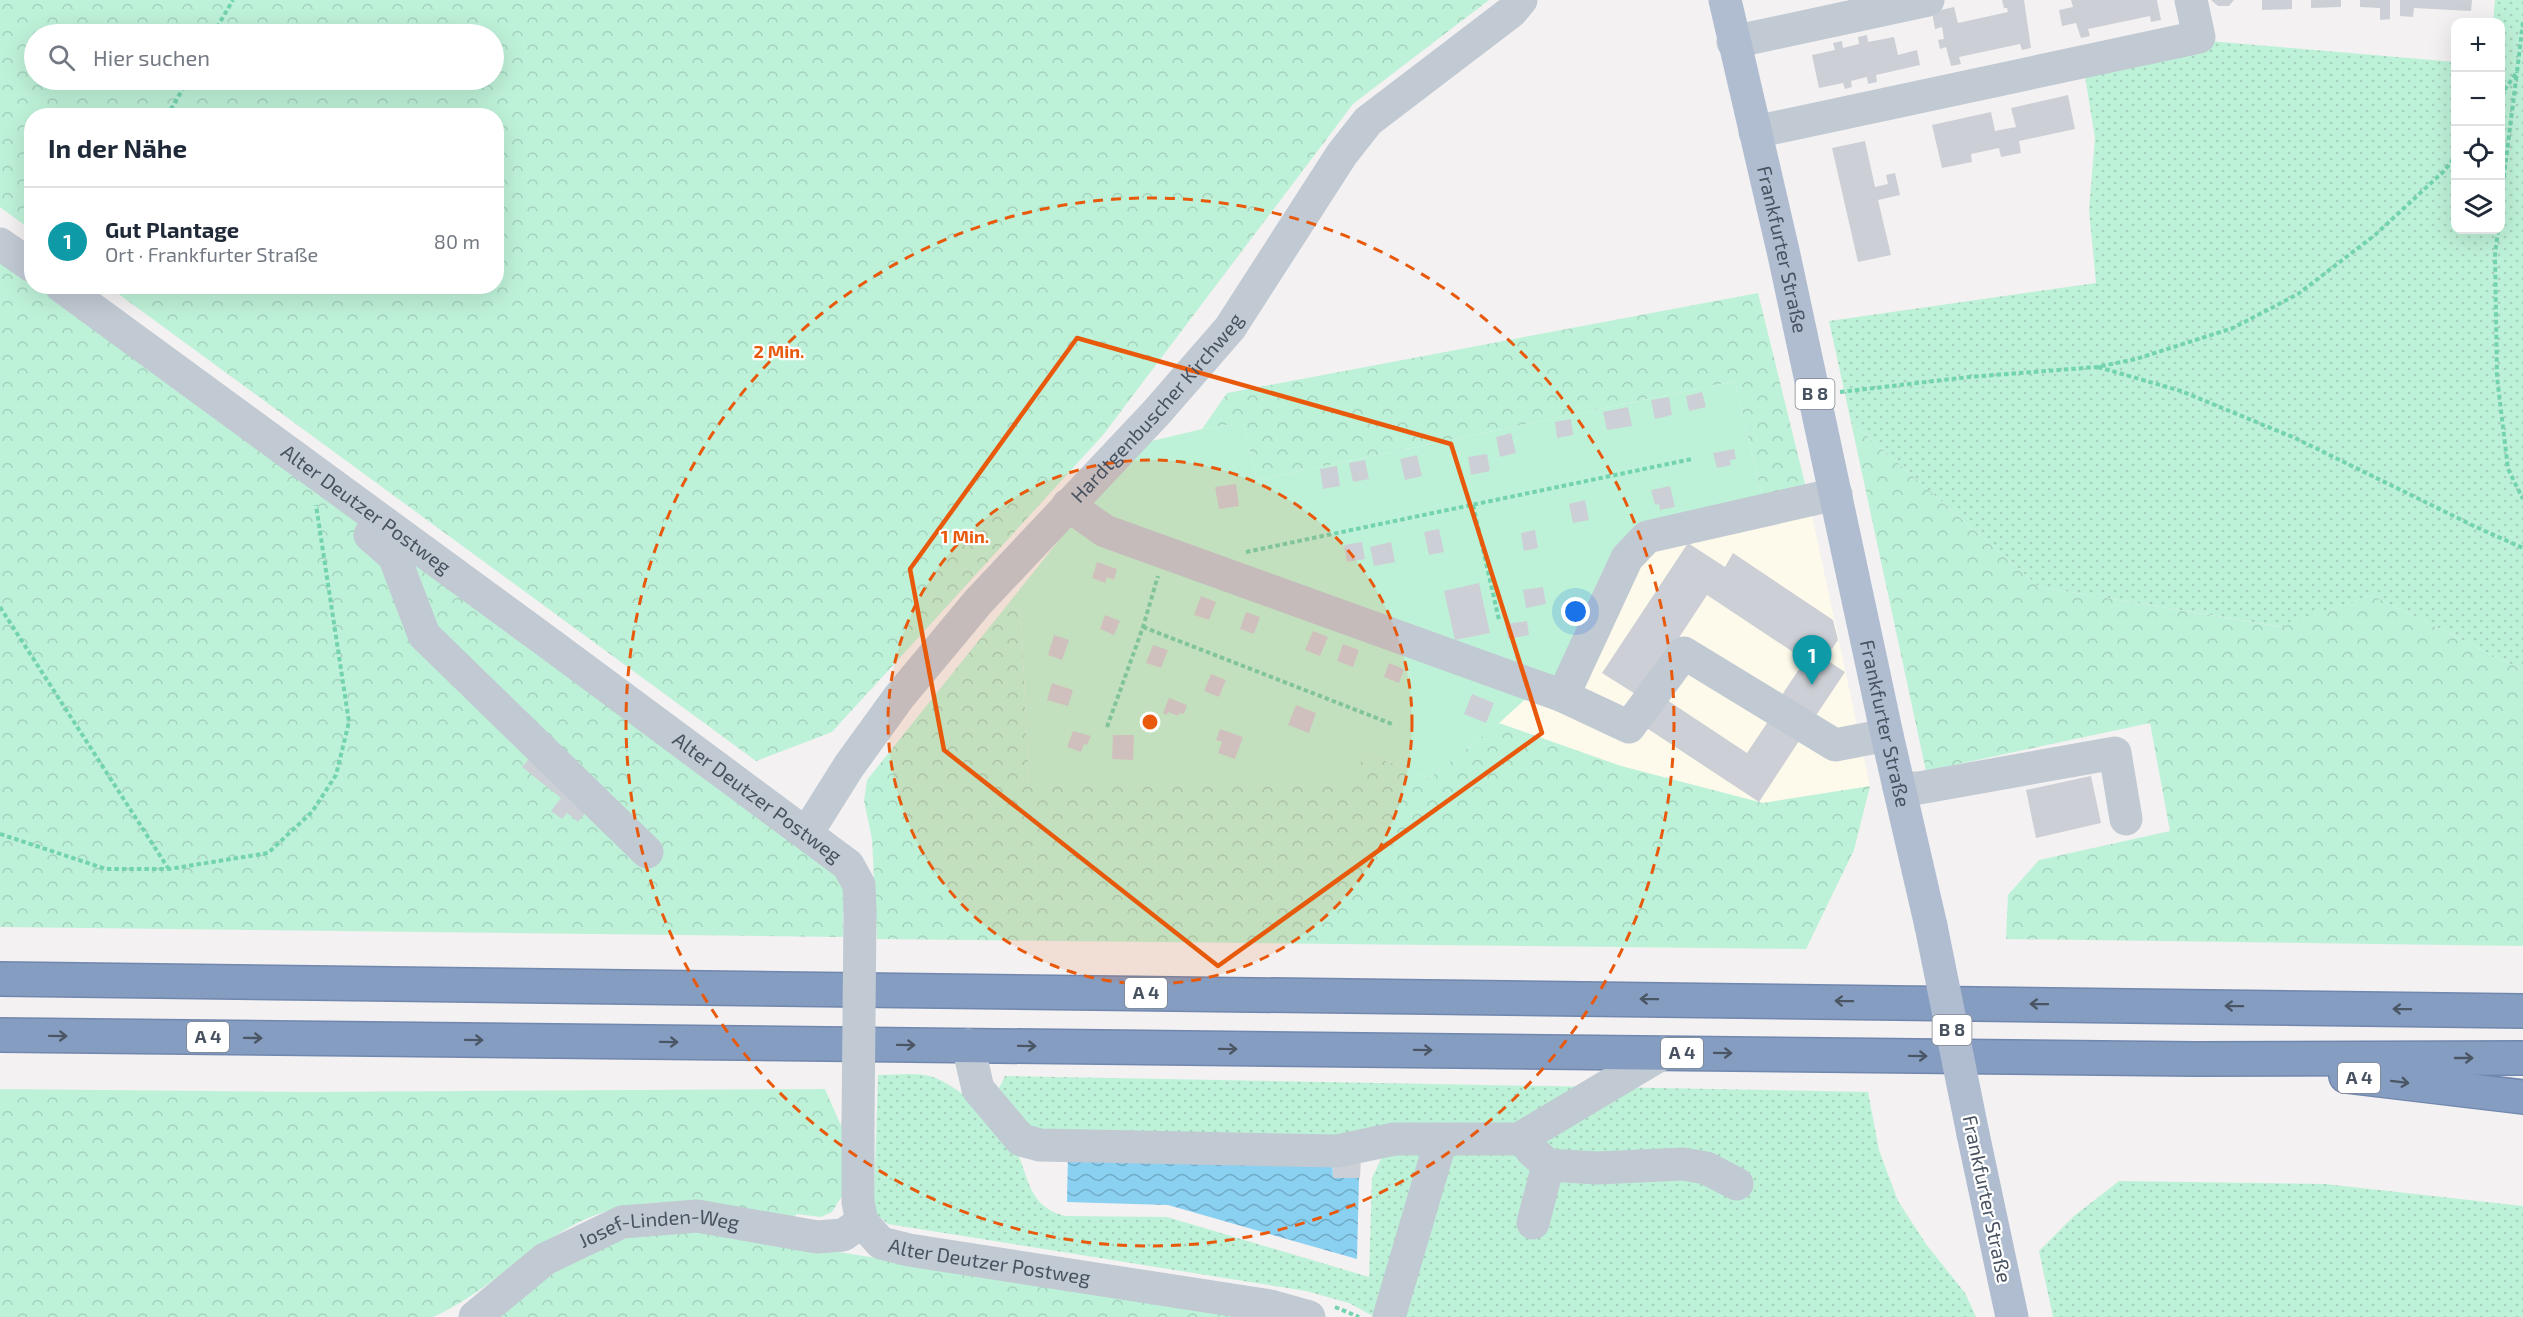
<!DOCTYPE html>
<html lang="de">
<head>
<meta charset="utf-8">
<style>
  body { margin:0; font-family:"Exo 2",sans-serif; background:#f6f6f7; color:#1f2937 }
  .controls { position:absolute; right:18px; top:18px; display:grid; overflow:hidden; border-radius:12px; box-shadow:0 6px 24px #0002 }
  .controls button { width:54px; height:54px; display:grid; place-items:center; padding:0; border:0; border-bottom:2px solid #e0e1e3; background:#fff; color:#1f2937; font:30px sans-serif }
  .you { position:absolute; left:1576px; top:612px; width:21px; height:21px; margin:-15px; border:4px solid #fff; border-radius:50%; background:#1a73e8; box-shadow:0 0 0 9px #1a73e833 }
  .badge { display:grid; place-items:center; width:39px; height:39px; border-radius:50%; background:#7c3aed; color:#fff; font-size:20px; font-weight:700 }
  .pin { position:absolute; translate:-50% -50px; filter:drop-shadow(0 2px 3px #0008) }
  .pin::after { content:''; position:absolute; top:32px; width:21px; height:18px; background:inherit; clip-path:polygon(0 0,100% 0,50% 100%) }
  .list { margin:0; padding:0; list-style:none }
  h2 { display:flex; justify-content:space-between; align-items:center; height:78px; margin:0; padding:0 24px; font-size:26px }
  h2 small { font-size:20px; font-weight:400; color:#747a83 }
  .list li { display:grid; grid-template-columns:39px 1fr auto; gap:18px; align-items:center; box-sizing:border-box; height:108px; padding:0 24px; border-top:2px solid #e0e1e3 }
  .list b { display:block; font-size:22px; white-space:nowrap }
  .list p { margin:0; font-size:20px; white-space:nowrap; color:#747a83 }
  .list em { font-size:20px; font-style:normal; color:#747a83 }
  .icon { flex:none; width:33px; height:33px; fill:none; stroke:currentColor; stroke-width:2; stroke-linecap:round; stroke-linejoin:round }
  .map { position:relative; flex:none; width:2523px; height:1317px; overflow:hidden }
  .search { position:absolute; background:#fff; box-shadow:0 6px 24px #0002; left:24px; top:24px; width:480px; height:66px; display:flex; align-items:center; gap:15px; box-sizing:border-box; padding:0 21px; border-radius:33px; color:#747a83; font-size:22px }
  .panel { position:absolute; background:#fff; box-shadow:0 6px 24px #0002; left:24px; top:108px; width:480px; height:186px; border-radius:24px }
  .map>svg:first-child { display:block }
</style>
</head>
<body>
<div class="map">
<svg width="2523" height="1317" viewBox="0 0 2523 1317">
  <defs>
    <pattern id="grass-dots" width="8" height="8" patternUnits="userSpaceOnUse" patternTransform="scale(1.5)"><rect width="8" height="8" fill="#bef2d8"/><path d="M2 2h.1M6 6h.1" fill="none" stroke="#a5d1bc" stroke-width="1.8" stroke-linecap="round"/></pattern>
    <pattern id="forest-crowns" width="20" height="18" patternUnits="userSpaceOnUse" patternTransform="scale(1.5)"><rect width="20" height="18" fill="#bef2d8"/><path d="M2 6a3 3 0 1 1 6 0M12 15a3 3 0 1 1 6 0" fill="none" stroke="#a5d1bc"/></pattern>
    <pattern id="water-waves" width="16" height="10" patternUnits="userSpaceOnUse" patternTransform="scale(1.5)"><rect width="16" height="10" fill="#89d0f1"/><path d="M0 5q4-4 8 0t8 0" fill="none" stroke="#72abc7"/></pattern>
  </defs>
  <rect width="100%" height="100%" fill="#f3f1f1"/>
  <polygon fill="#fdfaeb" points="1807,492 1870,786 1763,803 1621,766 1499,723 1530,695 1632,529"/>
  <g fill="url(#grass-dots)">
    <polygon points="2495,0 2523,0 2523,670 2371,595 2283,627 2039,587 1851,422 1829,321 2096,283 2089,210 2095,138 2083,64 2209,41 2455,62 2456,230 2500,230 2500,22 2493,22"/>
    <path d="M878 1075C895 1075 917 1072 933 1077 955 1084 999 1122 1011 1141 1030 1171 1024 1206 1065 1216L1167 1217 1369 1277 1372 1178 1387 1146 1420 1152 1426 1167 1375 1317 1349 1303 1306 1291 888 1224 876 1214 874 1204Z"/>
    <polygon points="1005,1076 1868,1092 1879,1150 1898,1201 1926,1244 1965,1293 1976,1317 1396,1317 1447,1154 1511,1151 1550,1179 1654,1159 1377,1136 1033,1137 996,1094"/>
    <polygon points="2119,1181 2325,1184 2523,1206 2523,1317 2053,1317 2039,1251 2074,1216"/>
  </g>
  <g fill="url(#forest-crowns)" fill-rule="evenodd">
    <path d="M0 0H1489L1353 104 1103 435 832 732 756 761 109 287 496 286V116H32L31 230 0 207ZM494 34V80H34V34Z"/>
    <polygon points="0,253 31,276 32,286 46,287 839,876 851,910 843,912 843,937 0,927"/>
    <polygon points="1758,293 1807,492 1763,501 1735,381 1257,480 1243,423 1202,429 1227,393"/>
    <polygon points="1851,422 2039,587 2282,627 2371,595 2523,670 2523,946 2006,939 2008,895 2039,860 2170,831 2150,723 1926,771"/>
    <polygon points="1008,604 1021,614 1029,784 1366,753 1429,778 1499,723 1621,766 1763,803 1870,786 1854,850 1806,949 877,939 872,839 864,801 867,780"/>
    <path d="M0 1089 306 1092 825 1089 842 1128V1196L832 1212 821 1217 796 1214 795 1217C714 1205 638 1185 563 1231 518 1258 481 1295 433 1317H0Z"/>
    <polygon points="651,1231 714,1232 1245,1317 490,1317 556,1269 599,1245"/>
  </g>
  <polygon fill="#bef2d8" points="1735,381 1763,501 1632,530 1560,676 1530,695 1499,723 1429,778 1366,753 1352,779 1029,784 1021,614 1008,604 1135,445 1202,429 1243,423 1257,480"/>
  <polygon fill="url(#water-waves)" points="1068,1152 1332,1157 1333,1178 1359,1178 1357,1259 1168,1205 1067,1202"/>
  <g fill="#cdcfd6">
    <polygon points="2002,0 2024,0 2031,48 2022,50 2020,44 1959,57 1961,64 1951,66 1946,47 1940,49 1938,40 1944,39 1942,27 1935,29 1932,12 1954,7 1958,23 2008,12 2007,8 2004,8"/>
    <polygon points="2071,0 2157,0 2161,20 2151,22 2150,16 2088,29 2090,36 2081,38 2076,23 2062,26 2059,10 2073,7"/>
    <polygon points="2211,0 2234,0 2229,6 2218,6"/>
    <polygon points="2262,0 2292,0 2292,9 2262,10"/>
    <polygon points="2311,0 2341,0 2341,7 2311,8"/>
    <polygon points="2360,0 2390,0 2390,19 2380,20 2380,8 2360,7"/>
    <polygon points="2400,0 2472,0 2471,11 2414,8 2413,17 2400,16"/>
    <polygon points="1867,35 1868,42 1894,37 1898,55 1917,50 1920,65 1876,75 1877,82 1868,84 1867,77 1851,81 1852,87 1845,89 1843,83 1819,88 1812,55 1835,50 1833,43 1842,41 1843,48 1859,44 1858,37"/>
    <polygon points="2068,95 2075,129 2019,141 2021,153 2001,157 1999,148 1971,154 1972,162 1942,168 1932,125 1991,112 1995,131 2005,129 2016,127 2011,108"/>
    <polygon points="1865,141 1875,187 1888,184 1886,175 1895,173 1900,195 1878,200 1891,255 1858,262 1832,148"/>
    <polygon points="1702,392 1706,407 1689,411 1686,396"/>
    <polygon points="1669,397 1672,415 1655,419 1651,400"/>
    <polygon points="1628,407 1632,426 1607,430 1603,412"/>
    <polygon points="1571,419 1573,435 1557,438 1555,422"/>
    <polygon points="1511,433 1516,453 1500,457 1496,437"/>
    <polygon points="1734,449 1736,459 1730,460 1731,465 1717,468 1713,453"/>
    <polygon points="1487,454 1490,471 1471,475 1468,457"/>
    <polygon points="1417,455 1422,476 1405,480 1400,459"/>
    <polygon points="1365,460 1369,479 1353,482 1349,463"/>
    <polygon points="1337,466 1340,486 1323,489 1320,469"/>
    <polygon points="1236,484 1239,506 1219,509 1215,487"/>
    <polygon points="1670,486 1675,507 1660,510 1659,504 1655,505 1651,490"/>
    <polygon points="1585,500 1589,520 1573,523 1569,504"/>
    <polygon points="1439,529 1444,552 1429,555 1424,532"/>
    <polygon points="1535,530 1538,548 1524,551 1521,533"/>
    <polygon points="1362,542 1365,559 1347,562 1344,545"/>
    <polygon points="1391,542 1395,562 1374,566 1370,547"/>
    <polygon points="1688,543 1725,567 1733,553 1833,620 1838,640 1825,659 1845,672 1813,720 1780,698 1805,660 1707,595 1640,697 1602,673"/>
    <polygon points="1097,562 1117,569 1114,580 1107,577 1105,583 1092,578"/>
    <polygon points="1479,583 1490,633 1455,640 1444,591"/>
    <polygon points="1543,587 1546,604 1526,608 1523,590"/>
    <polygon points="1201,596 1216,602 1209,620 1194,615"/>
    <polygon points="1246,612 1260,617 1254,634 1240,629"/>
    <polygon points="1105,615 1120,621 1114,635 1100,629"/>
    <polygon points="1527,621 1529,635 1508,639 1505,624"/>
    <polygon points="1313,631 1328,637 1320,656 1305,650"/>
    <polygon points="1054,635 1069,640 1062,660 1048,655"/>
    <polygon points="1343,644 1359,650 1353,667 1337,661"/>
    <polygon points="1153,645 1168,650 1161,668 1146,663"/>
    <polygon points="1389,663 1404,669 1399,683 1384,677"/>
    <polygon points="1211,674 1226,680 1219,697 1204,691"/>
    <polygon points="1052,683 1073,690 1068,706 1047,700"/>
    <polygon points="1472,694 1494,703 1486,723 1464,714"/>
    <polygon points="1661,696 1747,753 1773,714 1803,735 1759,802 1642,725"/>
    <polygon points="1169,698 1187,705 1184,714 1180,713 1178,716 1168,712 1167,715 1163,713"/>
    <polygon points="1296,705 1316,713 1309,733 1288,725"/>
    <polygon points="1220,729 1243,737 1235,759 1218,753 1222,742 1216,740"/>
    <polygon points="1073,731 1091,736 1087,745 1084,744 1081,752 1067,747"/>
    <polygon points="1113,735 1134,735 1133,760 1112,759"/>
    <polygon points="533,754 589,808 578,822 567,813 562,819 551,811 561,798 522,767"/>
    <polygon points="2091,776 2101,823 2036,838 2026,790"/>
    <polygon points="1333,1156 1361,1157 1360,1178 1333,1178"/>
  </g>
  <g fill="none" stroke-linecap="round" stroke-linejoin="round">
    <defs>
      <g id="highway">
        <polyline points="0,979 2523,1011"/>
        <polyline points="0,1035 2195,1059 2523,1058"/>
        <polyline points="2346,1076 2523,1097"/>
      </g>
    </defs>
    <use href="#highway" stroke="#7187ae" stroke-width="36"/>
    <g stroke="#74d3af" stroke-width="4" stroke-dasharray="4.5 3" stroke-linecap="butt">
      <polyline points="213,34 233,0"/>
      <polyline points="2500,96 2517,72 2523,22"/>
      <polyline points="167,116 188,80"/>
      <polyline points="2500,207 2517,72"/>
      <polyline points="2498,230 2495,255 2497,377 2508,469 2523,499"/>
      <polyline points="2098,367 2181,391 2295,438 2476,527 2523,548"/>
      <polyline points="1840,392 1969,377 2097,367 2136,359 2233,328 2298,294 2375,235 2444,171 2456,156"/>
      <polyline points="1473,505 1499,620"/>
      <polyline points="1246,552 1692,459"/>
      <polyline points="0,607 168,868"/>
      <polyline points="1143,627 1392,724"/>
      <polyline points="1107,727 1143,627 1158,576"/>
      <polyline points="0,834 106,869 169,869 268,853 312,812 336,775 349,722 316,505"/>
      <polyline points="1335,1307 1359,1317"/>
    </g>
    <g stroke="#c1c9d3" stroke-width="33">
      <polyline points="1733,42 1928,0"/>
      <polyline points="1755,132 2199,37 2191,0"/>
      <polyline points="0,244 32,266"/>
      <path id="s1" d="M61 286 546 641 848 865 859 885 860 912"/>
      <polyline points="1836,494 1647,537 1627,558 1563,696 1629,727 1684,653 1835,745 1887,735"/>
      <polyline points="1068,505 1105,531 1563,696"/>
      <polyline points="375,526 370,535 394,556 424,635 647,852"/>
      <polyline points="1899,788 1919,788 2115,753 2126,819"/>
      <path id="s2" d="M807 833 849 766 899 697 978 602 1156 413 1230 328 1342 154 1368 121 1511 12 1521 0"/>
      <polyline points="968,1045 978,1089 1021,1140 1040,1145 1337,1151 1394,1139 1519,1139 1663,1053"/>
      <path id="s3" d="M858 1124V1202L862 1222 881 1243 909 1250 1270 1306 1309 1317"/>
      <polyline points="1531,1150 1548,1165 1533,1223"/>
      <polyline points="1548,1165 1597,1168 1683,1164 1706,1168 1737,1184"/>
      <path id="s4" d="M475 1317 545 1259 622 1222 697 1216 817 1237 843 1235 862 1222"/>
      <polyline points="1389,1317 1441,1140"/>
    </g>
    <g stroke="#b0bdd1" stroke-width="33">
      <path id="s5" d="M1725 0 1784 255 1887 735 1931 926"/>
      <polyline points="1973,1134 2012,1317"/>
    </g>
    <use href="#highway" stroke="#869dc2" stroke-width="33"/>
    <polyline stroke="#c1c9d3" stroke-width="33" points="858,1124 860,912"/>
    <polyline stroke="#b0bdd1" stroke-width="33" points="1931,926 1973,1134"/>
  </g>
  <defs><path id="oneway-shaft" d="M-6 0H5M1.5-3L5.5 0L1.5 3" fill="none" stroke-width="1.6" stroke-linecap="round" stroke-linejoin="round" transform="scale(1.5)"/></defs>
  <g stroke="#4b5665">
    <use href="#oneway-shaft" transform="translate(1649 999) rotate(-179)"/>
    <use href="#oneway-shaft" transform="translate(1844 1001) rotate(-179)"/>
    <use href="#oneway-shaft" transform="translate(2039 1004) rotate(-179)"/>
    <use href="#oneway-shaft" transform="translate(2234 1006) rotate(-179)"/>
    <use href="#oneway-shaft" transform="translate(2402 1009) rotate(-179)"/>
    <use href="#oneway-shaft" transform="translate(58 1036) rotate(1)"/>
    <use href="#oneway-shaft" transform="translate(253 1038) rotate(1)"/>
    <use href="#oneway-shaft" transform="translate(474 1040) rotate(1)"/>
    <use href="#oneway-shaft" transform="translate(669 1042) rotate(1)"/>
    <use href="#oneway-shaft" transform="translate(906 1045) rotate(1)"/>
    <use href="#oneway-shaft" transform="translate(1027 1046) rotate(1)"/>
    <use href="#oneway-shaft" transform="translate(1228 1049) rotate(1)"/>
    <use href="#oneway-shaft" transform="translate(1423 1050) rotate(1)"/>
    <use href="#oneway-shaft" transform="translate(1723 1053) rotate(1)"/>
    <use href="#oneway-shaft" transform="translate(1918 1056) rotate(1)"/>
    <use href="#oneway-shaft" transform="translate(2464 1058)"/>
    <use href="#oneway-shaft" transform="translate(2400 1082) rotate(7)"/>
  </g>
  <path fill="none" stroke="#e8590c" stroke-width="4.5" stroke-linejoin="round" d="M1077 338 1451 444 1542 733 1218 966 944 750 910 569Z"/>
  <circle cx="1150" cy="722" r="262" fill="#e8590c" fill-opacity=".12"/>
  <g fill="none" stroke="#e8590c" stroke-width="3" stroke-dasharray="10 8">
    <circle cx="1150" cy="722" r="262"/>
    <circle cx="1150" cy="722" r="524"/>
  </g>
  <g text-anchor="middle" stroke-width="4.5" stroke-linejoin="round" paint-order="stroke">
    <g fill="#fff" stroke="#7f8690" stroke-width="1.5">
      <rect x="1795.5" y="379" width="39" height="30" rx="4.5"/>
      <rect x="1125" y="978" width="42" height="30" rx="4.5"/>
      <rect x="1932.5" y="1015" width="39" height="30" rx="4.5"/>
      <rect x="187" y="1022" width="42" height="30" rx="4.5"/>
      <rect x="1661" y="1038" width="42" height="30" rx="4.5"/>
      <rect x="2338" y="1063" width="42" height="30" rx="4.5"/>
    </g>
    <g font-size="18" font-weight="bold" fill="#485260">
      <text x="1815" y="400">B 8</text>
      <text x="1146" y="999">A 4</text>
      <text x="1952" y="1036">B 8</text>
      <text x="208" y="1043">A 4</text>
      <text x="1682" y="1059">A 4</text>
      <text x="2359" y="1084">A 4</text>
    </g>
    <g font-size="20" fill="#485260" stroke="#fff">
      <text dy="7" stroke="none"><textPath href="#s5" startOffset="256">Frankfurter Straße</textPath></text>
      <text dy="7" stroke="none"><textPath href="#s2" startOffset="552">Hardtgenbuscher Kirchweg</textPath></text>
      <text dy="7" stroke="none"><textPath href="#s1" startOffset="378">Alter Deutzer Postweg</textPath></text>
      <text dy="7" stroke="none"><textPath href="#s5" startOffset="741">Frankfurter Straße</textPath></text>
      <text dy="7" stroke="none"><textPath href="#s1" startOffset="864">Alter Deutzer Postweg</textPath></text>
      <text transform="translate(1987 1199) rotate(78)" y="7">Frankfurter Straße</text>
      <text dy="7" stroke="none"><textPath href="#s4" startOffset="212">Josef-Linden-Weg</textPath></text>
      <text dy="7" stroke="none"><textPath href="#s3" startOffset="237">Alter Deutzer Postweg</textPath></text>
    </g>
  </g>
  <circle cx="1150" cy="722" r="9" fill="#e8590c" stroke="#fff" stroke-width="3"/>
  <g font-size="18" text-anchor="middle" font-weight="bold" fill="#e8590c" stroke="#fff" stroke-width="4.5" stroke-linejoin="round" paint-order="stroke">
    <text x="779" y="358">2 Min.</text>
    <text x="965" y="543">1 Min.</text>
  </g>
</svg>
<div class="controls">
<button>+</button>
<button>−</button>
<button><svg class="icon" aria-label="locate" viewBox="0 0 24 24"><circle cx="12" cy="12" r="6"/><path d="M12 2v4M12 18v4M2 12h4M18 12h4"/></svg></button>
<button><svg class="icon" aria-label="layers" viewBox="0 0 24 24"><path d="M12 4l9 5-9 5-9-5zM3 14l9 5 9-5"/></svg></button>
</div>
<div class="you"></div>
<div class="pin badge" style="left:1812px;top:685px;background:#0f9aa8">1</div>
<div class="search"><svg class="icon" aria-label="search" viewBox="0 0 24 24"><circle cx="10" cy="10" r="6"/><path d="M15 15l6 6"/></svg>Hier suchen</div>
<section class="panel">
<h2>In der Nähe<small></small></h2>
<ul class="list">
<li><span class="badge" style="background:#0f9aa8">1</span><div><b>Gut Plantage</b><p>Ort · Frankfurter Straße</p></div><em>80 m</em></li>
</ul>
</section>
</div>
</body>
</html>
